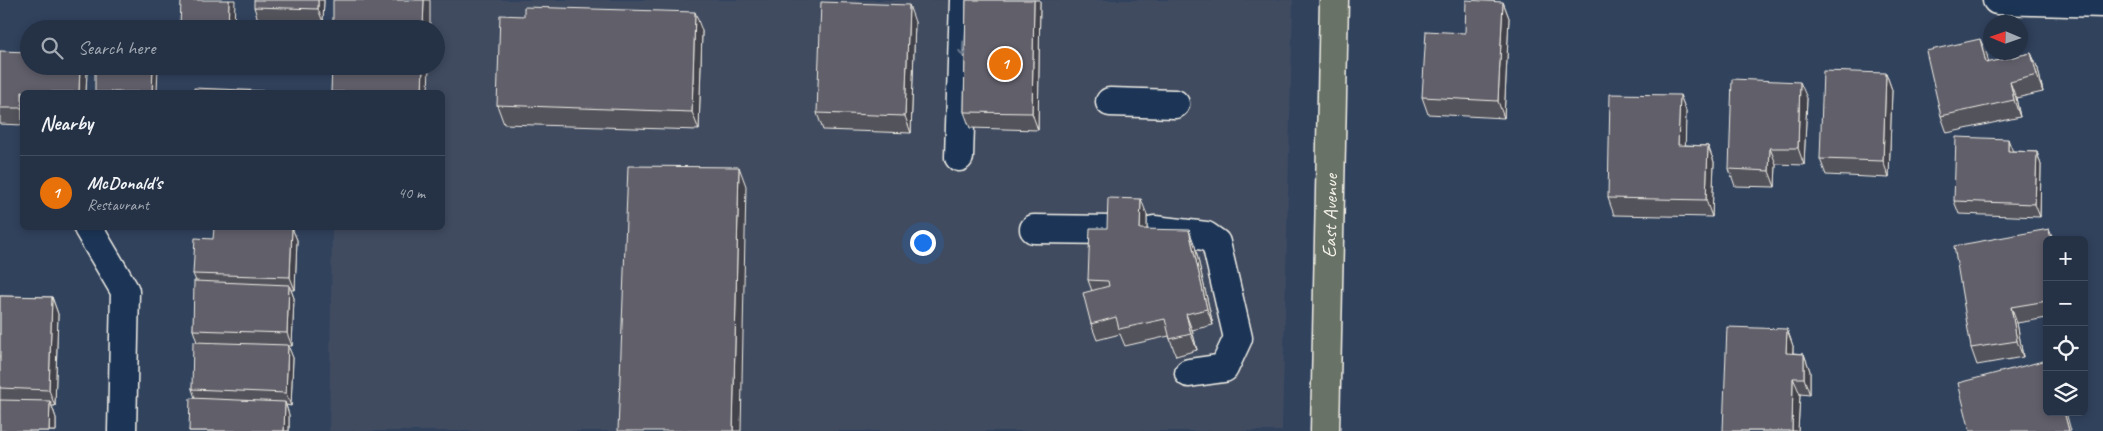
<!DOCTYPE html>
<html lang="en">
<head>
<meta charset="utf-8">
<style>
  body { margin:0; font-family:Caveat,sans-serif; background:#313e51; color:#f1f3f6 }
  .controls { position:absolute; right:15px; bottom:15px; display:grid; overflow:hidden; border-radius:8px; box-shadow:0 2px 8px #0003 }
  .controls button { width:45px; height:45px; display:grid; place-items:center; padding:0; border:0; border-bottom:1px solid #424d5f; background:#253246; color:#f1f3f6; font:25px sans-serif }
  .compass { position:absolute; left:1983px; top:15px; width:45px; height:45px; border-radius:50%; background:#253246; box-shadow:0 2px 8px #0003; rotate:272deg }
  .you { position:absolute; left:922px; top:242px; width:18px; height:18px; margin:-12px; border:4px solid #fff; border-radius:50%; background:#1a73e8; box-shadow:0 0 0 8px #1a73e833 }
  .badge { display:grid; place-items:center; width:32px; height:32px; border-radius:50%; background:#90b9f0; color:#fff; font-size:16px; font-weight:700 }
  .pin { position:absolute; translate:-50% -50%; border:2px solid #fff; box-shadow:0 1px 5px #0006 }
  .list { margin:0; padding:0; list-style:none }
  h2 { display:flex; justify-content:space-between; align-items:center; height:65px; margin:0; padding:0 20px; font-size:21px }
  h2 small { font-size:16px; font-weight:400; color:#a3aab3 }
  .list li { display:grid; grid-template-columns:32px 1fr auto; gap:15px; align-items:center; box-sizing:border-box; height:75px; padding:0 20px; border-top:1px solid #424d5f }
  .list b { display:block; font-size:19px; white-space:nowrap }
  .list p { margin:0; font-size:16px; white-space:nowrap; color:#a3aab3 }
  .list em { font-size:16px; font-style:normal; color:#a3aab3 }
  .icon { flex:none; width:28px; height:28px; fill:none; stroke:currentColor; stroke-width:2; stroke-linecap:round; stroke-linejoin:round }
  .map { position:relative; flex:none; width:2103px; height:431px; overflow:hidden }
  .search { position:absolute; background:#253246; box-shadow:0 2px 8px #0003; left:20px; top:20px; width:425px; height:55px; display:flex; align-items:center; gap:12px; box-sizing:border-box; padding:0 18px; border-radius:28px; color:#a3aab3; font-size:19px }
  .panel { position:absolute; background:#253246; box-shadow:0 2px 8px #0003; left:20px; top:90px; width:425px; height:140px; border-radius:8px }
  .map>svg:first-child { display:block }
</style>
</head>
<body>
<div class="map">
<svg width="2103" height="431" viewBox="0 0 2103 431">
  <rect width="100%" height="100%" fill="#31425d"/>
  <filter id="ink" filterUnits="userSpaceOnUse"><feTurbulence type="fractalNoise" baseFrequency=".02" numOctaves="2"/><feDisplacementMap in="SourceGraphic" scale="10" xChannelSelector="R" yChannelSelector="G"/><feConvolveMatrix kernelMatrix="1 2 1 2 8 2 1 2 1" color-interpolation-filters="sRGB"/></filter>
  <g filter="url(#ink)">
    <polygon fill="#3f4b61" points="336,0 1293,0 1282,431 329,431 332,228 442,228 442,92 334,92 335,66 436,66 436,29 335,29"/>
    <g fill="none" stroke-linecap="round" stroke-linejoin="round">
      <defs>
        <g id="minor">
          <polyline points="1997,0 2103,3"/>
          <polyline points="1110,102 1175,104"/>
          <polyline points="959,157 964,0"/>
          <polyline points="88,228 125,291 122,431"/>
          <polyline points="1034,229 1114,230"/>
          <polyline points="1154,230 1206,236 1216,243 1238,338 1224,368 1189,373"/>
        </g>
        <g id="major">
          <path id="s1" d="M1325 431 1334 0"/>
        </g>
      </defs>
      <use href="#minor" stroke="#f4f1e8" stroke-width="31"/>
      <use href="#major" stroke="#f4f1e8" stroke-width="31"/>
      <use href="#minor" stroke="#1d3557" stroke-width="28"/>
      <use href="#major" stroke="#697266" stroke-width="28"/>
    </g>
    <g fill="#53525c" stroke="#f4f1e8">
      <polygon points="324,0 323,22 258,20 254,7"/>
      <polygon points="966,0 1040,0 1038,130 970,128 964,112"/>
      <polygon points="1503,2 1509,18 1504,118 1428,114 1422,97 1465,33"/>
      <polygon points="915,22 911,133 823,130 817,113"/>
      <polygon points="702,31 699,130 504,124 497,105"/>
      <polygon points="0,51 29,66 85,66 87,71 86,92 22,92 22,125 0,124"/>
      <polygon points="2031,53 2038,69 2043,92 2016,98 2020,117 1947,133 1941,116 1987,55 1988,63"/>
      <polygon points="183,66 232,66 232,70 184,68"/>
      <polygon points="1886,73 1892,90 1889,178 1826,175 1820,159"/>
      <polygon points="1680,95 1686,111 1685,145 1708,146 1714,162 1712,217 1614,215 1608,198"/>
      <polygon points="1807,98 1804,165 1776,164 1775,187 1735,186 1729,169"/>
      <polygon points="2013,151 2037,152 2041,165 2040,217 1959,214 1954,201"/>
      <polygon points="1147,215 1147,229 1195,246 1213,325 1192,330 1197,350 1176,356 1169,336 1125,346 1120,334 1097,340 1091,324 1092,291 1088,280 1107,228"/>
      <polygon points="292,228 297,240 295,290 291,290 294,298 292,346 288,346 293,358 291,406 286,405 289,415 289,431 189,431 195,398 192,389 197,342 193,330 196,281 193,274 213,239"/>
      <polygon points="2049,229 2053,240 2047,240 2047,318 2017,323 2023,357 1977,365 1971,348"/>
      <polygon points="0,296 52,297 58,314 55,406 52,406 56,418 56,431 0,431"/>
      <polygon points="1787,329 1793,346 1793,353 1804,354 1810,371 1810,395 1800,394 1798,431 1723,431"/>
    </g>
    <g fill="#43424b" stroke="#f4f1e8">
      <polygon points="229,0 235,0 234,29 228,29"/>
      <polygon points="318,0 324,0 323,22 318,9"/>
      <polygon points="424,0 430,0 430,29 423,29"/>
      <polygon points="1034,0 1040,0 1038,130 1032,113"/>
      <polygon points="1503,2 1509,18 1504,118 1498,101"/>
      <polygon points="909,5 915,22 911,133 905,116"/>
      <polygon points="695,12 702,31 699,130 692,112"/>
      <polygon points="1980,39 1987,55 1992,80 1986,63"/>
      <polygon points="2031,53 2038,69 2043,92 2037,75"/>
      <polygon points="80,66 85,66 87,71 86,92 79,92"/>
      <polygon points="153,66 158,66 157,92 152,92"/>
      <polygon points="423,66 429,66 428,92 422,92"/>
      <polygon points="1886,73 1892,90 1889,178 1883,161"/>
      <polygon points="1800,82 1807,98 1804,165 1798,148"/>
      <polygon points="2010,82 2016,98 2020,117 2014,100"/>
      <polygon points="1680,95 1686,111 1685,162 1678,145"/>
      <polygon points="2008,139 2013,152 2008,151"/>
      <polygon points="1708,146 1714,162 1712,217 1706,200"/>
      <polygon points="1770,148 1776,164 1775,187 1769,171"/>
      <polygon points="2037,152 2041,165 2040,217 2035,204"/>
      <polygon points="739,167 746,186 741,431 733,431"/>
      <polygon points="1141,199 1147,215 1147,246 1140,229"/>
      <polygon points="292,228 297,240 295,290 290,277"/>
      <polygon points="1189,230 1195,246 1213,325 1207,309"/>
      <polygon points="289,285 294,298 292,346 287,333"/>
      <polygon points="52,297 58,314 55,406 49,390"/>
      <polygon points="2011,307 2017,323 2023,357 2017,341"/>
      <polygon points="1186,314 1192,330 1197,350 1191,334"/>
      <polygon points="1787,329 1793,346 1792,370 1786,353"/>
      <polygon points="288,345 293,358 291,406 286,393"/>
      <polygon points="1804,354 1810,371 1810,395 1804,378"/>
      <polygon points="1793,378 1800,394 1798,431 1792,431"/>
      <polygon points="50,401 56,418 56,431 49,431"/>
      <polygon points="285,402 289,415 289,431 284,431"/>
      <polygon points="2064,412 2066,412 2071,431 2069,431"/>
    </g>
    <g fill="#605f6b" stroke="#f4f1e8">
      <polygon points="181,0 229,0 228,29 180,29"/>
      <polygon points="254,0 318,0 318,9 254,7"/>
      <polygon points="333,0 424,0 423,29 333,29"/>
      <polygon points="966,0 1034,0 1032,113 964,112"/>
      <polygon points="1466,0 1503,2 1498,101 1422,97 1426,31 1465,33"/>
      <polygon points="821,2 909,5 905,116 817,113"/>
      <polygon points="524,7 695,12 692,112 497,105 500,15 524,16"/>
      <polygon points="1980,39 1986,63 2031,53 2037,75 2010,82 2014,100 1941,116 1926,51"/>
      <polygon points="0,51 29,52 29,66 80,66 79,92 22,92 22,108 0,108"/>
      <polygon points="95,66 153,66 152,92 95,92"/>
      <polygon points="332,66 423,66 422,92 331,92"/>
      <polygon points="1823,71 1886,73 1883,161 1820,159"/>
      <polygon points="1732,79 1800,82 1798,148 1770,148 1769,171 1729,169"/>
      <polygon points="194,88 291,92 194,92"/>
      <polygon points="1610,94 1680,95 1678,145 1708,146 1706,200 1608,198"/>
      <polygon points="1956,137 2008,139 2008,151 2037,152 2035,204 1954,201"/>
      <polygon points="628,166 739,167 733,431 618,431"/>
      <polygon points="1108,198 1141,199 1140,229 1189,230 1207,309 1186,314 1191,334 1170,339 1165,319 1119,329 1116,317 1091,324 1083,293 1109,286 1108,281 1088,280 1090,228 1107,228"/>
      <polygon points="214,228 292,228 290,277 193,274 195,238 213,239"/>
      <polygon points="2049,229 2051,240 2047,240 2047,301 2011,307 2017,341 1971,348 1954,246"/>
      <polygon points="194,281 289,285 287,333 193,330"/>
      <polygon points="0,296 52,297 49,390 0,388"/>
      <polygon points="1727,327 1787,329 1786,353 1804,354 1804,378 1793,378 1792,431 1723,431"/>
      <polygon points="193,342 288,345 286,393 192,389"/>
      <polygon points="2047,360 2047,412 2064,412 2069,431 1970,431 1958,383"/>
      <polygon points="190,398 285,402 284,431 189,431"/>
      <polygon points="0,400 50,401 49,431 0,431"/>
    </g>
    <defs><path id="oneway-shaft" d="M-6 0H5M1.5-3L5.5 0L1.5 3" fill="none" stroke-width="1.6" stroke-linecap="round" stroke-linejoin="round" transform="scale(1.25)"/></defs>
    <use stroke="#68778a" href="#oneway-shaft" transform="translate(963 49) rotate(92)"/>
  </g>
  <g text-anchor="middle" stroke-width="4.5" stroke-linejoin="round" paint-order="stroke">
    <g font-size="20" fill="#f4f1e8" stroke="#1d3557">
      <text dy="7" stroke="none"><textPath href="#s1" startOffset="215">East Avenue</textPath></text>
    </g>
  </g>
</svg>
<div class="controls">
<button>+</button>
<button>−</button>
<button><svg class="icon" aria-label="locate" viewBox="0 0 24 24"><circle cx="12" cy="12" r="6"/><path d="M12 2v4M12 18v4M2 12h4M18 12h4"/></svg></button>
<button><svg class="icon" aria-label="layers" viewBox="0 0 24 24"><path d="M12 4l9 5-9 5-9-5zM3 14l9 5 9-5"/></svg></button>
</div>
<svg class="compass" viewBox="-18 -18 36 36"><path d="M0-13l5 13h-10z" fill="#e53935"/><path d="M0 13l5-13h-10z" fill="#a3aab3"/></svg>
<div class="you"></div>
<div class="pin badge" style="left:1005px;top:64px;background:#e8710a">1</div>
<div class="search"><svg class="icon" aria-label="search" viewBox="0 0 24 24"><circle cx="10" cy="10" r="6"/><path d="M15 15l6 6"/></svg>Search here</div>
<section class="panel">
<h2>Nearby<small></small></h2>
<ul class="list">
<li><span class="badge" style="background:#e8710a">1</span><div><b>McDonald's</b><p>Restaurant</p></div><em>40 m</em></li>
</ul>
</section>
</div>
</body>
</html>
